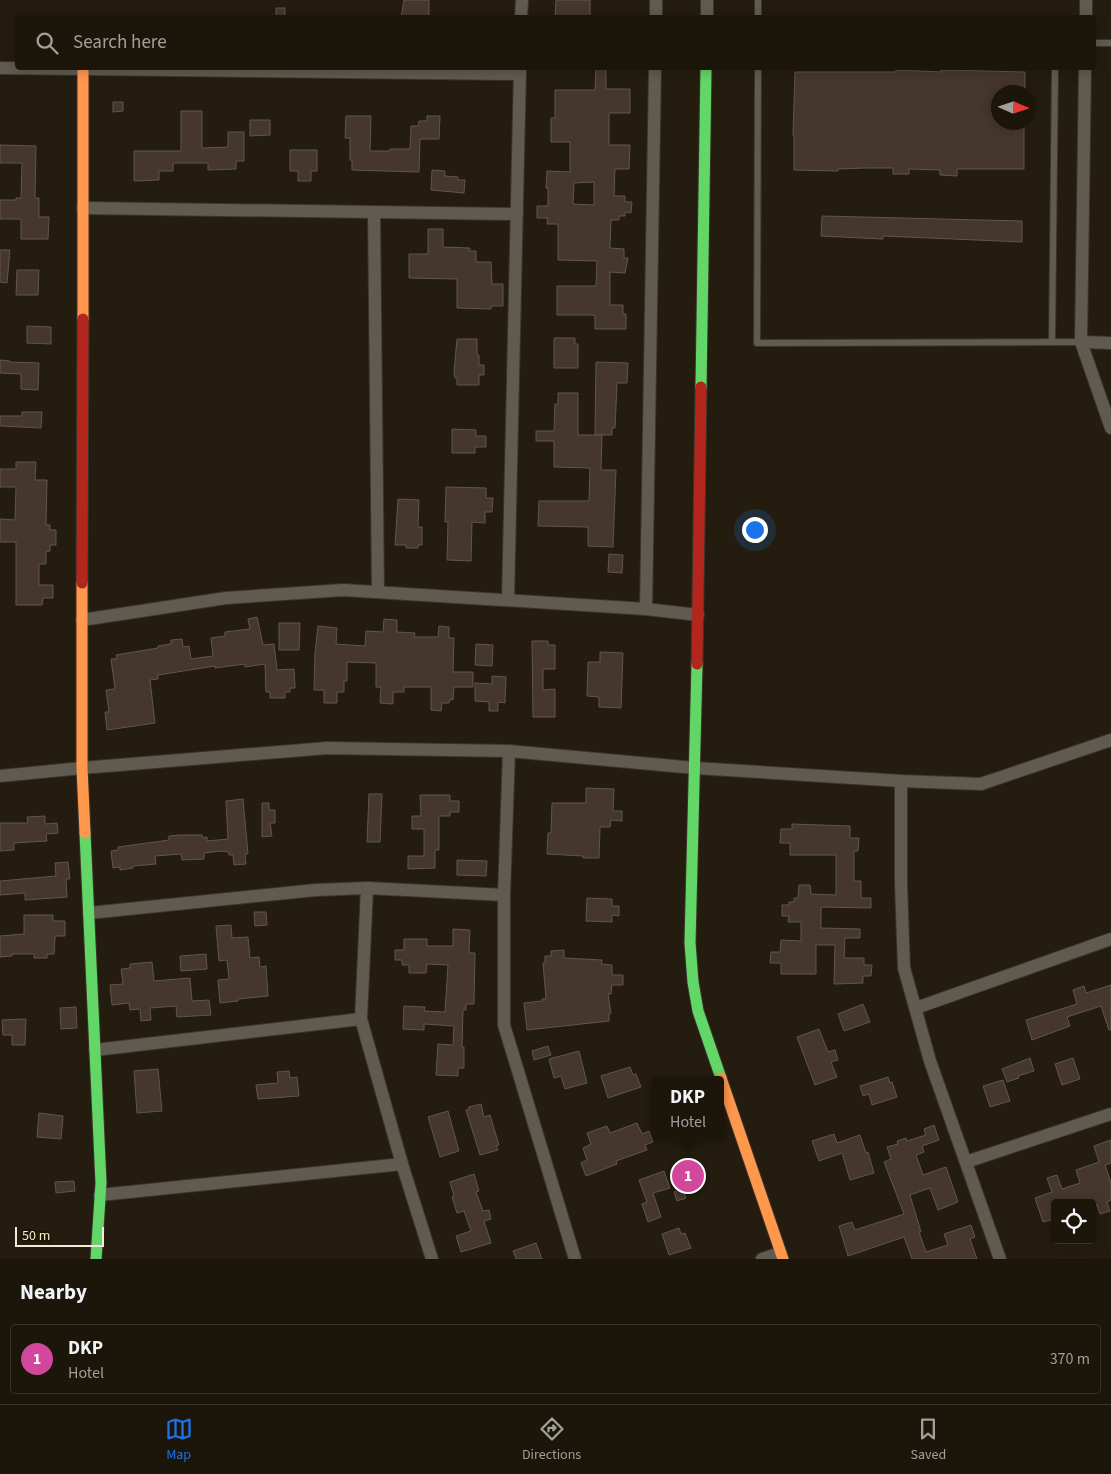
<!DOCTYPE html>
<html lang="en">
<head>
<meta charset="utf-8">
<style>
  body { margin:0; font-family:"Source Sans 3",sans-serif; background:#282218; color:#f1f3f6 }
  .controls { position:absolute; right:15px; bottom:15px; display:grid; overflow:hidden; border-radius:5px; box-shadow:0 2px 12px #0003 }
  .controls button { width:45px; height:45px; display:grid; place-items:center; padding:0; border:0; border-bottom:1px solid #39342b; background:#1b150a; color:#f1f3f6; font:25px sans-serif }
  .compass { position:absolute; left:991px; top:85px; width:45px; height:45px; border-radius:50%; background:#1b150a; box-shadow:0 2px 12px #0003; rotate:93deg }
  .scale { position:absolute; left:15px; bottom:12px; width:89px; box-sizing:border-box; padding-left:5px; border:2px solid #f1eada; border-top:0; font-size:14px; line-height:18px; white-space:nowrap; color:#f1eada; -webkit-text-stroke:4px #221600; paint-order:stroke }
  .you { position:absolute; left:754px; top:529px; width:18px; height:18px; margin:-12px; border:4px solid #fff; border-radius:50%; background:#1a73e8; box-shadow:0 0 0 8px #1a73e833 }
  .badge { display:grid; place-items:center; width:32px; height:32px; border-radius:50%; background:#1a73e8; color:#fff; font-size:16px; font-weight:700 }
  .pin { position:absolute; translate:-50% -50%; border:2px solid #fff; box-shadow:0 1px 5px #0006 }
  .popup { position:absolute; left:652px; top:1076px; width:72px; height:65px; box-sizing:border-box; display:grid; place-content:center; border-radius:5px; background:#1b150a; filter:drop-shadow(0 1px 4px #0005); font-size:16px; white-space:nowrap; color:#a09f9c }
  .popup b { font-size:19px; color:#f1f3f6 }
  .popup::after { content:''; position:absolute; left:50%; top:100%; margin-left:-10px; border:10px solid transparent; border-top-color:#1b150a }
  .list { margin:0; padding:0; list-style:none }
  h2 { display:flex; justify-content:space-between; align-items:center; height:65px; margin:0; padding:0 20px; font-size:21px }
  h2 small { font-size:16px; font-weight:400; color:#a09f9c }
  .list li { display:grid; grid-template-columns:32px 1fr auto; gap:15px; align-items:center; box-sizing:border-box; height:70px; margin:0 10px 10px; padding:0 10px; border:1px solid #39342b; border-radius:5px }
  .list b { display:block; font-size:19px; white-space:nowrap }
  .list p { margin:0; font-size:16px; white-space:nowrap; color:#a09f9c }
  .list em { font-size:16px; font-style:normal; color:#a09f9c }
  .icon { flex:none; width:28px; height:28px; fill:none; stroke:currentColor; stroke-width:2; stroke-linecap:round; stroke-linejoin:round }
  .map { position:relative; flex:none; width:1111px; height:1259px; overflow:hidden }
  .search { position:absolute; background:#1b150a; box-shadow:0 2px 12px #0003; left:15px; right:15px; top:15px; height:55px; display:flex; align-items:center; gap:12px; box-sizing:border-box; padding:0 18px; border-radius:5px; color:#a09f9c; font-size:19px }
  .sheet { height:145px; background:#1b150a }
  nav { display:flex; justify-content:space-around; align-items:center; box-sizing:border-box; height:70px; border-top:1px solid #39342b; background:#1b150a; font-size:14px; color:#a09f9c }
  nav a { display:grid; justify-items:center; gap:2px }
  nav .on { color:#1a73e8 }
  .map>svg:first-child { display:block }
</style>
</head>
<body>
<div class="map">
<svg width="1111" height="1259" viewBox="0 0 1111 1259">
  <rect width="100%" height="100%" fill="#241c0e"/>
  <g fill="#46372d" stroke="#60564d" fill-rule="evenodd">
    <polygon points="404,0 429,0 429,18 401,18"/>
    <polygon points="556,0 590,0 590,18 555,18"/>
    <rect x="276" y="8" width="9" height="10"/>
    <path d="M596 68H606V89H630V113H609V145H630L629 169H615L614 196H625V202H632L631 213 625 212V216H619V220H611L610 248 624 249V258H628L625 273 610 272V305H623V314H626V329H595V316L592 315H557V286H596L597 261 558 260V224H547L548 218H537V206H548V188H546L547 171 570 172V142H551V118H555V90H595ZM594 182V205L573 204 574 183Z"/>
    <polygon points="896,70 941,72 941,70 1025,72 1025,92 998,92 998,122 1024,122 1024,169 957,169 957,176 940,175 940,170 909,169 909,174 893,174 893,168 866,168 838,169 838,171 794,170 794,136 793,136 795,72 896,72"/>
    <polygon points="113,102 123,102 123,111 113,112"/>
    <polygon points="181,111 202,111 202,148 228,147 228,132 244,132 244,161 236,161 236,169 208,170 208,163 173,163 173,171 159,171 159,180 134,181 134,151 181,151"/>
    <polygon points="346,116 371,116 370,151 390,151 390,149 410,149 411,126 418,126 419,121 427,121 427,116 440,116 439,139 420,139 419,172 352,170 352,160 350,160 350,138 345,138"/>
    <polygon points="250,120 270,120 270,135 250,136"/>
    <polygon points="0,145 36,146 35,198 39,198 39,217 49,217 48,239 21,239 21,219 0,219 0,200 16,200 16,198 21,198 22,163 0,163"/>
    <polygon points="290,150 317,150 317,171 311,171 311,181 298,181 298,171 290,171"/>
    <polygon points="432,170 445,171 445,176 458,177 458,180 465,180 464,193 431,190"/>
    <polygon points="822,216 1022,221 1022,242 883,236 883,239 821,236"/>
    <polygon points="428,229 443,229 443,247 470,248 469,251 476,251 476,262 491,262 492,284 503,284 503,306 491,306 491,309 457,308 457,279 409,278 409,254 428,254"/>
    <polygon points="0,250 10,250 7,283 0,282"/>
    <polygon points="17,270 39,270 38,295 16,295"/>
    <polygon points="27,326 51,327 51,344 27,343"/>
    <polygon points="554,338 575,338 575,344 578,344 578,368 554,368"/>
    <polygon points="457,339 477,339 477,355 479,355 479,365 484,365 484,375 479,375 479,385 457,385 457,378 455,378 454,372"/>
    <polygon points="0,360 10,361 10,362 39,363 38,390 21,389 21,374 0,373"/>
    <polygon points="596,362 628,363 627,383 617,383 615,428 612,428 612,435 595,435"/>
    <polygon points="558,393 578,393 578,435 602,435 601,470 616,470 613,547 588,546 588,527 538,526 539,501 589,501 590,468 554,467 554,441 536,441 536,431 554,431 555,404 558,404"/>
    <polygon points="22,412 42,412 41,428 0,426 0,416 22,416"/>
    <polygon points="452,429 476,430 476,436 486,436 486,447 475,447 475,453 452,453"/>
    <polygon points="16,462 36,462 35,480 47,480 46,525 50,525 50,530 56,530 56,545 50,545 50,551 46,552 46,564 39,564 39,585 53,585 53,598 43,598 42,605 16,605 16,542 0,542 0,519 15,520 16,487 0,487 0,469 16,469"/>
    <polygon points="446,487 486,488 486,498 493,498 492,512 485,512 485,523 472,522 471,561 447,560 448,522 445,522"/>
    <polygon points="398,499 419,500 418,527 422,527 422,545 418,545 418,548 406,548 406,545 395,545"/>
    <polygon points="609,554 623,555 622,573 608,572"/>
    <polygon points="257,617 263,645 274,644 277,670 294,669 295,688 290,688 290,692 285,692 285,698 270,698 270,692 266,692 265,664 245,667 245,664 215,668 215,666 158,675 158,679 150,680 155,723 107,730 105,712 109,712 106,690 115,689 111,659 117,659 116,655 158,648 158,646 171,644 171,640 182,639 183,647 189,646 191,659 213,656 211,638 225,636 225,632 250,629 248,619"/>
    <polygon points="384,619 397,620 397,632 415,633 414,637 438,637 439,626 449,627 449,638 454,638 453,672 473,672 473,687 454,687 453,700 450,699 449,703 442,703 441,711 431,710 431,687 404,687 404,692 393,692 393,704 380,703 381,687 376,687 376,663 347,662 347,681 344,681 344,692 337,692 337,703 324,703 324,690 314,690 315,653 318,626 337,628 336,644 365,646 366,631 383,632"/>
    <polygon points="279,623 300,623 299,650 279,650"/>
    <polygon points="532,641 548,641 548,645 555,645 555,669 543,669 543,690 555,689 555,717 533,717"/>
    <polygon points="476,644 493,645 492,666 475,665"/>
    <polygon points="600,652 623,653 621,708 599,707 599,697 587,696 588,662 600,662"/>
    <polygon points="492,676 506,677 505,703 498,702 498,711 489,711 489,702 475,701 475,683 492,684"/>
    <polygon points="586,788 614,789 613,811 622,811 622,821 611,820 610,827 600,827 599,858 583,858 583,856 547,854 548,833 551,833 552,803 586,803"/>
    <polygon points="369,794 382,794 380,842 367,842"/>
    <polygon points="420,795 450,795 450,801 459,801 459,812 450,812 450,816 439,816 439,850 435,850 435,868 408,869 408,856 424,856 424,829 412,829 412,816 421,816"/>
    <polygon points="243,799 248,854 245,854 246,864 234,865 233,855 229,855 229,852 221,851 204,853 204,859 182,860 181,854 155,856 156,864 133,866 133,868 120,870 120,867 113,868 111,851 118,850 118,847 169,840 169,836 180,835 202,835 203,838 207,837 207,841 228,839 226,801"/>
    <polygon points="262,803 269,803 269,810 275,810 275,823 270,823 272,836 262,837"/>
    <polygon points="45,816 45,824 57,823 58,833 46,834 47,841 14,843 14,850 0,851 0,823 28,823 27,817"/>
    <polygon points="792,824 850,826 850,838 859,838 858,851 854,851 854,881 861,881 861,898 871,898 871,908 821,907 821,928 860,929 860,938 845,938 844,958 864,958 864,965 872,965 871,976 863,976 863,983 834,984 835,945 816,945 816,974 781,974 781,963 770,963 771,952 780,952 781,940 801,941 801,922 788,922 789,916 782,916 782,905 789,905 789,902 794,902 794,898 798,898 799,885 810,885 811,894 836,895 836,855 790,855 790,843 780,843 781,829 792,829"/>
    <polygon points="457,860 487,861 486,876 457,875"/>
    <polygon points="68,862 70,879 66,879 67,897 25,900 25,893 0,895 0,881 56,876 55,863"/>
    <polygon points="587,898 612,899 612,906 619,906 619,916 612,915 612,922 586,921"/>
    <polygon points="254,912 266,912 267,925 255,926"/>
    <polygon points="24,915 53,915 53,921 65,921 65,936 55,936 54,954 47,954 47,958 34,958 34,954 12,954 12,956 0,957 0,936 24,934"/>
    <polygon points="231,925 232,938 248,937 250,958 259,957 260,967 266,966 268,996 238,999 238,1001 220,1003 218,980 229,979 227,960 219,961 216,926"/>
    <polygon points="453,929 470,930 469,953 475,953 474,1004 466,1004 466,1010 463,1010 462,1047 464,1047 464,1068 458,1068 458,1076 436,1075 438,1044 453,1045 454,1026 424,1024 424,1030 403,1029 404,1006 425,1007 424,1011 445,1012 448,965 427,964 426,973 409,973 409,965 402,965 402,960 395,960 395,950 404,950 404,939 427,939 427,946 453,946"/>
    <polygon points="564,950 564,958 602,960 601,964 612,965 612,975 623,975 623,985 612,985 611,994 608,994 611,1013 609,1014 609,1021 527,1030 524,1003 542,1001 542,999 546,999 543,963 545,963 545,956 551,956 551,951"/>
    <polygon points="206,954 207,969 181,971 180,956"/>
    <polygon points="152,962 154,981 190,978 192,1001 209,1000 211,1015 177,1017 176,1006 150,1008 151,1020 141,1021 140,1009 130,1010 129,1003 112,1005 110,985 123,984 121,969 130,968 130,964"/>
    <polygon points="1111,985 1111,1030 1109,1030 1101,1006 1067,1017 1070,1026 1032,1040 1026,1020 1077,1004 1073,990 1084,986 1086,993"/>
    <polygon points="863,1004 870,1022 844,1031 838,1014"/>
    <polygon points="76,1007 77,1028 61,1029 60,1008"/>
    <polygon points="26,1019 25,1045 12,1045 12,1035 3,1035 2,1020"/>
    <polygon points="819,1029 828,1052 835,1050 838,1060 831,1062 837,1077 815,1085 797,1037"/>
    <polygon points="548,1046 551,1055 534,1060 532,1051"/>
    <polygon points="579,1051 587,1083 565,1089 561,1076 554,1078 549,1059"/>
    <polygon points="1030,1058 1034,1071 1018,1076 1019,1078 1007,1082 1002,1069"/>
    <polygon points="1073,1058 1080,1079 1062,1085 1055,1064"/>
    <polygon points="630,1067 633,1075 636,1074 641,1087 608,1098 601,1076"/>
    <polygon points="158,1069 162,1111 137,1113 134,1071"/>
    <polygon points="289,1071 290,1078 297,1077 299,1096 258,1099 256,1085 278,1083 277,1072"/>
    <polygon points="888,1077 890,1083 892,1082 897,1097 872,1105 869,1094 863,1096 860,1086"/>
    <polygon points="1003,1080 1010,1101 990,1107 983,1086"/>
    <polygon points="481,1104 484,1117 490,1115 499,1145 496,1146 498,1150 480,1155 466,1110 469,1109 469,1107"/>
    <polygon points="448,1111 459,1151 440,1157 428,1117"/>
    <polygon points="39,1113 63,1116 61,1139 37,1137"/>
    <polygon points="637,1123 642,1134 649,1131 653,1142 645,1145 647,1150 616,1161 617,1164 586,1176 581,1163 587,1160 583,1148 591,1144 587,1133 607,1126 610,1133"/>
    <polygon points="934,1125 939,1140 922,1146 924,1152 916,1155 923,1175 946,1167 958,1202 938,1210 930,1188 910,1195 921,1232 919,1232 926,1252 948,1245 944,1234 971,1225 975,1237 970,1239 977,1259 912,1259 904,1237 848,1256 839,1226 852,1222 855,1230 904,1214 884,1162 891,1159 887,1147 898,1144 897,1141 906,1138 907,1141 926,1135 924,1129"/>
    <polygon points="834,1134 837,1143 860,1135 866,1153 868,1152 874,1173 850,1180 842,1153 819,1161 812,1141"/>
    <polygon points="1111,1140 1111,1163 1105,1165 1111,1183 1111,1200 1107,1202 1110,1211 1100,1214 1097,1205 1092,1206 1092,1203 1055,1203 1055,1219 1043,1222 1035,1198 1052,1192 1047,1178 1057,1175 1062,1189 1080,1183 1076,1170 1099,1162 1094,1146"/>
    <polygon points="664,1171 670,1188 653,1193 661,1217 648,1222 642,1204 647,1202 639,1180"/>
    <polygon points="474,1174 479,1191 476,1192 483,1211 489,1210 491,1219 484,1221 491,1243 461,1252 456,1236 471,1231 464,1211 457,1213 452,1197 454,1196 450,1182"/>
    <polygon points="74,1181 75,1191 56,1193 55,1182"/>
    <polygon points="683,1189 686,1198 677,1201 674,1192"/>
    <polygon points="679,1228 681,1234 685,1233 691,1248 669,1255 662,1234"/>
    <polygon points="536,1243 542,1259 516,1259 513,1251"/>
  </g>
  <g fill="none" stroke-linecap="round" stroke-linejoin="round">
    <defs>
      <g id="lane">
        <polyline points="758,18 758,0"/>
        <polyline points="1094,43 1111,43"/>
        <polyline points="758,68 757,343 1081,342"/>
        <polyline points="1052,342 1055,68"/>
      </g>
      <g id="street">
        <polyline points="521,18 522,0"/>
        <polyline points="656,18 656,0"/>
        <polyline points="707,18 707,0"/>
        <polyline points="1086,18 1086,0"/>
        <polyline points="0,68 520,74"/>
        <polyline points="1085,68 1081,342 1111,343"/>
        <polyline points="83,208 517,214"/>
        <polyline points="374,212 378,592"/>
        <polyline points="1081,342 1111,428"/>
        <polyline points="508,600 520,68"/>
        <polyline points="646,609 655,68"/>
        <polyline points="82,620 226,598 343,590 646,609 698,615"/>
        <polyline points="509,751 504,895 504,1025 575,1259"/>
        <polyline points="0,776 82,768 327,748 509,751 695,768 901,781 981,784 1111,740"/>
        <polyline points="901,781 901,884 904,968 930,1061 1000,1259"/>
        <polyline points="367,888 361,1019 402,1164 432,1259"/>
        <polyline points="89,913 316,890 367,888 504,895"/>
        <polyline points="916,1008 1111,939"/>
        <polyline points="95,1050 361,1019"/>
        <polyline points="966,1162 1111,1114"/>
        <polyline points="100,1195 402,1164"/>
        <polyline points="762,1259 780,1253"/>
      </g>
      <g id="fast">
        <polyline points="701,387 706,68"/>
        <polyline points="697,664 690,943 693,982 698,1011 721,1078"/>
        <polyline points="85,833 101,1183 96,1259"/>
      </g>
      <g id="slow">
        <polyline points="83,319 83,69"/>
        <polyline points="82,583 82,768 85,833"/>
        <polyline points="721,1078 783,1259"/>
      </g>
      <g id="jam">
        <polyline points="82,583 83,319"/>
        <polyline points="697,664 701,387"/>
      </g>
    </defs>
    <use href="#lane" stroke="#3b352b" stroke-width="8"/>
    <use href="#street" stroke="#3b352b" stroke-width="14"/>
    <use href="#fast" stroke="#3b352b" stroke-width="13"/>
    <use href="#slow" stroke="#3b352b" stroke-width="13"/>
    <use href="#jam" stroke="#3b352b" stroke-width="13"/>
    <use href="#lane" stroke="#605b50" stroke-width="6"/>
    <use href="#street" stroke="#605b50" stroke-width="12"/>
    <use href="#fast" stroke="#63d668" stroke-width="11"/>
    <use href="#slow" stroke="#ff974d" stroke-width="11"/>
    <use href="#jam" stroke="#b3261e" stroke-width="11"/>
  </g>
</svg>
<div class="controls">
<button><svg class="icon" aria-label="locate" viewBox="0 0 24 24"><circle cx="12" cy="12" r="6"/><path d="M12 2v4M12 18v4M2 12h4M18 12h4"/></svg></button>
</div>
<svg class="compass" viewBox="-18 -18 36 36"><path d="M0-13l5 13h-10z" fill="#e53935"/><path d="M0 13l5-13h-10z" fill="#a09f9c"/></svg>
<div class="scale">50 m</div>
<div class="you"></div>
<div class="pin badge" style="left:688px;top:1176px;background:#d1479c">1</div>
<div class="popup"><b>DKP</b>Hotel</div>
<div class="search"><svg class="icon" aria-label="search" viewBox="0 0 24 24"><circle cx="10" cy="10" r="6"/><path d="M15 15l6 6"/></svg>Search here</div>
</div>
<section class="sheet">
<h2>Nearby<small></small></h2>
<ul class="list">
<li><span class="badge" style="background:#d1479c">1</span><div><b>DKP</b><p>Hotel</p></div><em>370 m</em></li>
</ul>
</section>
<nav>
<a class="on"><svg class="icon" aria-label="map" viewBox="0 0 24 24"><path d="M3 6l6-2 6 2 6-2v14l-6 2-6-2-6 2zM9 4v14M15 6v14"/></svg>Map</a>
<a><svg class="icon" aria-label="directions" viewBox="0 0 24 24"><path d="M12 3l9 9-9 9-9-9zM9 14v-3h6M13 9l2 2-2 2"/></svg>Directions</a>
<a><svg class="icon" aria-label="saved" viewBox="0 0 24 24"><path d="M7 4h10v16l-5-4-5 4z"/></svg>Saved</a>
</nav>
</body>
</html>
